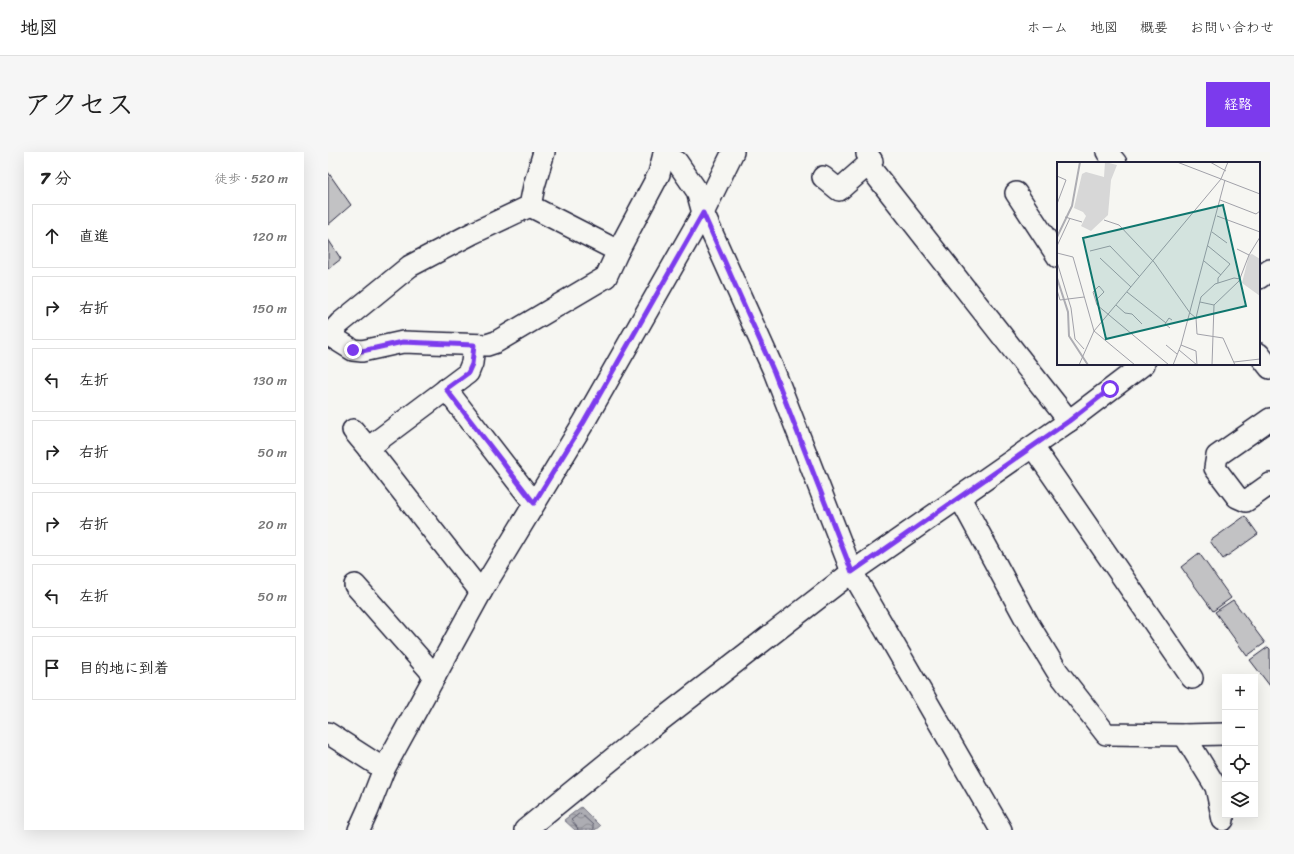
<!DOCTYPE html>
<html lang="ja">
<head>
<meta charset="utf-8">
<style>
  body { margin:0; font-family:Sriracha,"Klee One",sans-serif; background:#f6f6f6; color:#222 }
  .controls { position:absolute; right:12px; bottom:12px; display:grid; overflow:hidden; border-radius:0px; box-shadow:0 4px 16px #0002 }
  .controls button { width:36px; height:36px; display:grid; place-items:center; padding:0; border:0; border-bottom:1px solid #e0e0e0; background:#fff; color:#222; font:20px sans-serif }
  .stop { position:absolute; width:12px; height:12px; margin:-9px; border:3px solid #7c3aed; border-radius:50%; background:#fff }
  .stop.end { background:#7c3aed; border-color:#fff; box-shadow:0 1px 4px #0008 }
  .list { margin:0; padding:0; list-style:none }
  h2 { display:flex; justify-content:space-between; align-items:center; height:52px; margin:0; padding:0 16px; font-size:17px }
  h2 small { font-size:13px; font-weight:400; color:#767676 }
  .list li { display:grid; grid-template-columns:26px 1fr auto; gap:12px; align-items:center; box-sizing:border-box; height:64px; margin:0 8px 8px; padding:0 8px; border:1px solid #e0e0e0; border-radius:0px }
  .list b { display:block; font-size:15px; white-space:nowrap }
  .list em { font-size:13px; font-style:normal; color:#767676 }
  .icon { flex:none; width:22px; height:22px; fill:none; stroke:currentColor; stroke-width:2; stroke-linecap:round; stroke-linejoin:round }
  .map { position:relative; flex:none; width:942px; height:678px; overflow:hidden; border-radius:0px }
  header { display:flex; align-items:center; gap:24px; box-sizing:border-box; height:56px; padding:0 20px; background:#fff; border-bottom:1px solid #e0e0e0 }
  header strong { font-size:19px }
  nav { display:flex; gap:22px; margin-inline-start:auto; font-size:14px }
  .intro { display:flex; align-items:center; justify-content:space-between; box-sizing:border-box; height:96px; padding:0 24px }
  h1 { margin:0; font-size:28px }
  .button { padding:10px 18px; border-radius:0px; background:#7c3aed; color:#fff; font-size:14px; font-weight:700 }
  main { display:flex; gap:24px; padding:0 24px }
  aside { flex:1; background:#fff; border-radius:0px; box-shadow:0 4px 16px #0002 }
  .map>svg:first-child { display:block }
</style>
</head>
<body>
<header>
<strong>地図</strong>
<nav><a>ホーム</a><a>地図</a><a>概要</a><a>お問い合わせ</a></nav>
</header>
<div class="intro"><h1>アクセス</h1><a class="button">経路</a></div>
<main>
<aside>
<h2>7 分<small>徒歩 · 520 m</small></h2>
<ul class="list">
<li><svg class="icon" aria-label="ahead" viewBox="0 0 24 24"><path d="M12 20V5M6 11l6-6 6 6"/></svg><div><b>直進</b></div><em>120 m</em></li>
<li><svg class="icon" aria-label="right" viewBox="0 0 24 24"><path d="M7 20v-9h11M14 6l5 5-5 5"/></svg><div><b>右折</b></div><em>150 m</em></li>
<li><svg class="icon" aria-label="left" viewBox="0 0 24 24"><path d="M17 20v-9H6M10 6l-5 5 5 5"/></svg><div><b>左折</b></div><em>130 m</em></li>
<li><svg class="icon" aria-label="right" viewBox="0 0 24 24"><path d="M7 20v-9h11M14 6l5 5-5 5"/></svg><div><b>右折</b></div><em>50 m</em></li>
<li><svg class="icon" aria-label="right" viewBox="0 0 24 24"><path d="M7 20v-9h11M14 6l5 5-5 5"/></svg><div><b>右折</b></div><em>20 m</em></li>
<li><svg class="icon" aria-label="left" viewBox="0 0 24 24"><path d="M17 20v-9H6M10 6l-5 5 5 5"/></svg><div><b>左折</b></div><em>50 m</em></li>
<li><svg class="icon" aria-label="arrive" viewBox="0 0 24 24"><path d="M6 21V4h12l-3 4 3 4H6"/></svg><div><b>目的地に到着</b></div></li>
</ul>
</aside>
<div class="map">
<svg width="942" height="678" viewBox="0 0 942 678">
  <defs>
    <pattern id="water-waves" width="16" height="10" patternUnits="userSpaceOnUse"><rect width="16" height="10" fill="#adadb3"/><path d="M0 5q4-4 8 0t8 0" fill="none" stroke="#8c8c93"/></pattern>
  </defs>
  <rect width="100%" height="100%" fill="#f6f6f2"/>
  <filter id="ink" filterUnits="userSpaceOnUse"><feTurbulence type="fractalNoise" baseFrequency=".025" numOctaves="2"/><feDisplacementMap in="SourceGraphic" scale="8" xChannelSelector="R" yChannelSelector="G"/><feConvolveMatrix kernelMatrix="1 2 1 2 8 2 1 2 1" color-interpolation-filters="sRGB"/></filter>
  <g filter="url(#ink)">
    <polygon fill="url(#water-waves)" stroke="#757583" points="253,655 272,674 267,678 247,678 236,668"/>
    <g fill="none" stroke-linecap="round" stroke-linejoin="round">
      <polyline stroke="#5a5a6b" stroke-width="1" points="250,678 249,675 243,668 252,661 265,673 265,678"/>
    </g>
    <g fill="#c2c2c4" stroke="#22223b">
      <polygon points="0,20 23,53 0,73"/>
      <polygon points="0,87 13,107 0,117"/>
      <polygon points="917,364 930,382 895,407 882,389"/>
      <polygon points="871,401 903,446 885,459 853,415"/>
      <polygon points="905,448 937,491 919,504 887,460"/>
      <polygon points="940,495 942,497 942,534 922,508"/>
    </g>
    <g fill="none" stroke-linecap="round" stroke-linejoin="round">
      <defs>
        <g id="minor">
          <polyline points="336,0 336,2 349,10 369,39 375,61 446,219 524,420 673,678"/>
          <polyline points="779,0 788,11"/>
          <polyline points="540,13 741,269"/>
          <polyline points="495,25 511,38 544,9 539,2"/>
          <polyline points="688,41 730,105"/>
          <polyline points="202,54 290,99"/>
          <polyline points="931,126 942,118"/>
          <polyline points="1,183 25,198 34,199 75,190 159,193 168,190 278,125 290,99 331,22 336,2"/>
          <polyline points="0,184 12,171 82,114 145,81 202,54 206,34 216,0"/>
          <polyline points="146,193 144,211 140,221 40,296 153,440"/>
          <polyline points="931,202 942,216"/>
          <polyline points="118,237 206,351"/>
          <polyline points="942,267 889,304 887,316 909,345 918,349 942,332"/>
          <polyline points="25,278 40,296"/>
          <polyline points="705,295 864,526"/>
          <polyline points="632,346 701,473 729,519 778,582 856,583 897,582"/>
          <polyline points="27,433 107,524"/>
          <polyline points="0,581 56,617"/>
          <polyline points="856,583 888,635 895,668"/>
          <polyline points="31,678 40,658 56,617 153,440 256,270 375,61 405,0"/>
          <polyline points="197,678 320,578 524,420 741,269 816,212"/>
        </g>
      </defs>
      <use href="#minor" stroke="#22223b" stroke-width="24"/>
      <use href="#minor" stroke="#f6f6f2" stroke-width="21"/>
    </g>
  </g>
  <g fill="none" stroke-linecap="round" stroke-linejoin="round" filter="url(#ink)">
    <polyline stroke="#7c3aed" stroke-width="5" points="25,198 34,199 75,190 146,193 144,212 140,221 118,237 206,351 256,270 375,61 446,220 524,420 741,269 782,237"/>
  </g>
  <g transform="translate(729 10)">
    <rect width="203" height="203" fill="#f6f6f2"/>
    <path d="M48 0 60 3 54 18 51 53 34 69 24 64 29 54 26 50 17 46 25 12 29 10 47 15Z" fill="#d7d7d7"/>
    <path d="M195 92 203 97V134L185 121 192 93Z" fill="#d7d7d7"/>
    <path fill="none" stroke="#adadb3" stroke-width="2" d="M0 75 15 44 23 0M0 116 11 150 12 174 31 203"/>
    <path fill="none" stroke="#a1a1a9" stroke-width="1" d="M120 0 203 32M153 0 169 9M0 14 9 18 0 42M163 38 199 52 203 49M160 54 203 70M8 55 25 60M47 58 62 63 97 100 133 151 139 156 140 172 166 176 178 203M155 70 170 81M0 84 13 56M151 84 173 102 161 116V121M180 87 192 93M33 89 53 84 83 115M0 91 16 95 37 169 78 203M43 96 74 125M147 99 164 113M0 100 14 146 18 177 27 187M0 128 3 138 27 135M70 130 109 161M39 138 47 130 42 124 36 130 40 143 112 203M143 140 157 143M59 143 68 151 75 152 85 162M139 156 144 135 158 122 177 116 183 117M113 166 108 162 112 156 115 158M109 183 120 192M122 188 140 203 139 189 124 183M177 200 203 197M22 203 37 169 164 17 171 0M116 203 124 183 168 18M155 203 157 143 182 119 192 93 203 75"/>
    <path fill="#0f766e" fill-opacity="0.15" stroke="#0f766e" stroke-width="2" d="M166 43 189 144 49 177 26 76Z"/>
    <rect width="203" height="203" fill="none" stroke="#22223b" stroke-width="2"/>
  </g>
</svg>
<div class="controls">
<button>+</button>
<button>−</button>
<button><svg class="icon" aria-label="locate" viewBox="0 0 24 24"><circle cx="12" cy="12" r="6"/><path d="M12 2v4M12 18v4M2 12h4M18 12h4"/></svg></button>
<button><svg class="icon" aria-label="layers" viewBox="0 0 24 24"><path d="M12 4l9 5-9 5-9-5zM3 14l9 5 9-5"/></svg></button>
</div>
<div class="stop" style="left:782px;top:237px"></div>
<div class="stop end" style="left:25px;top:198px"></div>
</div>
</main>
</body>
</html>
